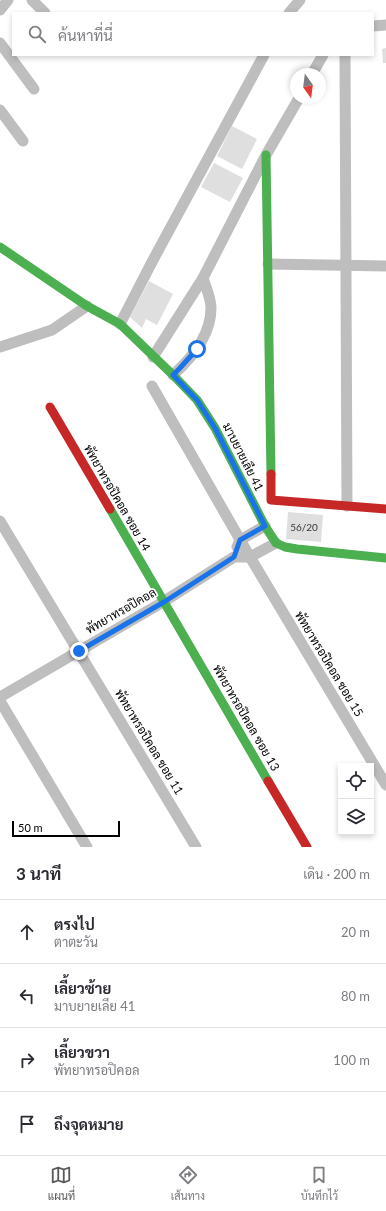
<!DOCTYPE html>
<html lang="th">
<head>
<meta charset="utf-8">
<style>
  body { margin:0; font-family:Lato,Sarabun,sans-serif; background:#f7f7f7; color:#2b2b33 }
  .controls { position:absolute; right:12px; bottom:12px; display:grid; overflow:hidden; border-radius:0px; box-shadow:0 2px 6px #0003 }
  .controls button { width:36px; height:36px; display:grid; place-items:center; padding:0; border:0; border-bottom:1px solid #e1e1e2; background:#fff; color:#2b2b33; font:20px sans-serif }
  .compass { position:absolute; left:290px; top:68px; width:36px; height:36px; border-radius:50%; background:#fff; box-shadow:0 2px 6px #0003; rotate:166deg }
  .scale { position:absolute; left:12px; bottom:10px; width:108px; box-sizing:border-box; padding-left:4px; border:2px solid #000; border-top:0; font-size:11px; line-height:14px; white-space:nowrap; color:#000; -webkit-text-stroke:3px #fff; paint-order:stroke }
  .stop { position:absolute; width:12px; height:12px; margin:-9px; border:3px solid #1a73e8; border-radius:50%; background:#fff }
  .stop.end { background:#1a73e8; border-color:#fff; box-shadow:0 1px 4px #0008 }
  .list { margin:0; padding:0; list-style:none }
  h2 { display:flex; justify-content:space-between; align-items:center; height:52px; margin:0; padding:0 16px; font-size:17px }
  h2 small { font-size:13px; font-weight:400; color:#7c7c81 }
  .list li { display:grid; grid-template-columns:26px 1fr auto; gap:12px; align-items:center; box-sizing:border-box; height:64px; padding:0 16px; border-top:1px solid #e1e1e2 }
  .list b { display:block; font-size:15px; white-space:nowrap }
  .list p { margin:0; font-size:13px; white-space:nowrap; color:#7c7c81 }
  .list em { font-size:13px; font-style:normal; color:#7c7c81 }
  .icon { flex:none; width:22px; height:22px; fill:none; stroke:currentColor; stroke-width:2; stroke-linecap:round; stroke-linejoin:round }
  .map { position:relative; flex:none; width:386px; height:847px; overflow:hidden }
  .search { position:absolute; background:#fff; box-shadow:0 2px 6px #0003; left:12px; right:12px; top:12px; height:44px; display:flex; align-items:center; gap:10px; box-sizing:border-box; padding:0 14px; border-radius:0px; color:#7c7c81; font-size:15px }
  .sheet { height:308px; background:#fff }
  nav { display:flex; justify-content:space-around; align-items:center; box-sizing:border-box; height:56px; border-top:1px solid #e1e1e2; background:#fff; font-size:11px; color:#7c7c81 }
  nav a { display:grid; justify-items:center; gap:2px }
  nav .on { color:#595959 }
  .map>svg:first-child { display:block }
</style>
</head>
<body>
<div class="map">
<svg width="386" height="847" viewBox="0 0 386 847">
  <rect width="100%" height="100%" fill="#fff"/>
  <g fill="#dfdfdf">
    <polygon points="386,48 386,63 383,63 382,49"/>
    <polygon points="232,126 257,139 242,169 217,156"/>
    <polygon points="214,163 243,178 230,202 201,187"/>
    <polygon points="149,281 173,294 157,325 146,319 142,328 130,317"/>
    <polygon points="288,512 323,515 321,542 286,539"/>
  </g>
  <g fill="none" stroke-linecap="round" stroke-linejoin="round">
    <g stroke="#bebebe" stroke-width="11">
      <polyline points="32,0 45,13"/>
      <polyline points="0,10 8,0"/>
      <polyline points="289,13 300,0"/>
      <polyline points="373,26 386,25"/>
      <polyline points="0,43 34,89"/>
      <polyline points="345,55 347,506"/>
      <polyline points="312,74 323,55"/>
      <polyline points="0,110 23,141"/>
      <polyline points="268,264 386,266"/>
      <polyline points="120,324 153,260 264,55"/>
      <polyline points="0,347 52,330 87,306"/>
      <polyline points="153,357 203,278 266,155 299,98"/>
      <path d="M173 375C192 358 211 335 211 308 211 298 206 288 203 278"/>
      <polyline points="152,386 250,557 386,785"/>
      <polyline points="0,521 196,847"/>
      <polyline points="237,547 240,540 265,526"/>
      <polyline points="0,697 163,602 234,557 250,557 276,543"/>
      <polyline points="0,701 87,847"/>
    </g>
    <g stroke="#4caf50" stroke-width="9">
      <polyline points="266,155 271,474"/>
      <polyline points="0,247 87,306 120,324 173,375 197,400 215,428 265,526 276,543 285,547 297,549 386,558"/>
      <polyline points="110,509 268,781"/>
    </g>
    <g stroke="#c62828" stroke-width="9">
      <polyline points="50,407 110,509"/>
      <polyline points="271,474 271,500 386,509"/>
      <polyline points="268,781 307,847"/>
    </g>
  </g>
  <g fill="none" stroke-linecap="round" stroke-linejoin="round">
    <polyline stroke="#1a73e8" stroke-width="5" points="79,651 164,602 234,557 240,540 265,526 215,428 197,400 173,375 180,368 197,349"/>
  </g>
  <g text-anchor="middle" stroke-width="3.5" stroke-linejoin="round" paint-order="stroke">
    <g font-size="10" fill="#383838">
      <text x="304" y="531">56/20</text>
    </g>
    <g font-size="12" fill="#000" stroke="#fff">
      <text transform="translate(243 457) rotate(63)" y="4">มาบยายเลีย 41</text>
      <text transform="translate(117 498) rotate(60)" y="4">พัทยาทรอปิคอล ซอย 14</text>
      <text transform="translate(121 611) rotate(-30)" y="4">พัทยาทรอปิคอล</text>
      <text transform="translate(329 664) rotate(59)" y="4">พัทยาทรอปิคอล ซอย 15</text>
      <text transform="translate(246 718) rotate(60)" y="4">พัทยาทรอปิคอล ซอย 13</text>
      <text transform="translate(149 742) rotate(59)" y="4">พัทยาทรอปิคอล ซอย 11</text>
    </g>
  </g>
</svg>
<div class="controls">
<button><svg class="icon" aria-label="locate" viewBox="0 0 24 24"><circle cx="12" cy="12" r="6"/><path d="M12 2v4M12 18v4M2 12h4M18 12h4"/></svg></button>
<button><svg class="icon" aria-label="layers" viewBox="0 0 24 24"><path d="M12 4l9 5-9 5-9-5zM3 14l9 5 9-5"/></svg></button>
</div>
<svg class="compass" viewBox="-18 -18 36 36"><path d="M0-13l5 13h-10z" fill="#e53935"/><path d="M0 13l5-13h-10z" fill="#7c7c81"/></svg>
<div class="scale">50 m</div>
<div class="stop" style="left:197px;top:349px"></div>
<div class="stop end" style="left:79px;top:651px"></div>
<div class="search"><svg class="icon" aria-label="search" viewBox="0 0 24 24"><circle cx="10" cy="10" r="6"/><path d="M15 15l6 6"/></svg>ค้นหาที่นี่</div>
</div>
<section class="sheet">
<h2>3 นาที<small>เดิน · 200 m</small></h2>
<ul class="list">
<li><svg class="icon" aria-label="ahead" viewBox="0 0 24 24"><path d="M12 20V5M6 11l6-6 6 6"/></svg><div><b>ตรงไป</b><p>ตาตะวัน</p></div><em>20 m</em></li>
<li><svg class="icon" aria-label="left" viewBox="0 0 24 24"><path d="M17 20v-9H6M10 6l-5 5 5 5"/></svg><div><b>เลี้ยวซ้าย</b><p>มาบยายเลีย 41</p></div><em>80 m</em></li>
<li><svg class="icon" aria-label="right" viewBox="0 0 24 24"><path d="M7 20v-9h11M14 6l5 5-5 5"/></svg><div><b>เลี้ยวขวา</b><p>พัทยาทรอปิคอล</p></div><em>100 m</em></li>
<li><svg class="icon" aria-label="arrive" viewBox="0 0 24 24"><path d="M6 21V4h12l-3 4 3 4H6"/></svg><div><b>ถึงจุดหมาย</b></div></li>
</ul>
</section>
<nav>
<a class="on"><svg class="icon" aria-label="map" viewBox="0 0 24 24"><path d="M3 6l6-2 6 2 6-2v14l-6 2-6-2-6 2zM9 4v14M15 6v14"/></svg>แผนที่</a>
<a><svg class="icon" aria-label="directions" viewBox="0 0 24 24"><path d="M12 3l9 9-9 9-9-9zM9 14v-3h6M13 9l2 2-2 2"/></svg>เส้นทาง</a>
<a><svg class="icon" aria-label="saved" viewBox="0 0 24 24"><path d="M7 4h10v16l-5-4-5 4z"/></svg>บันทึกไว้</a>
</nav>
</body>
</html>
